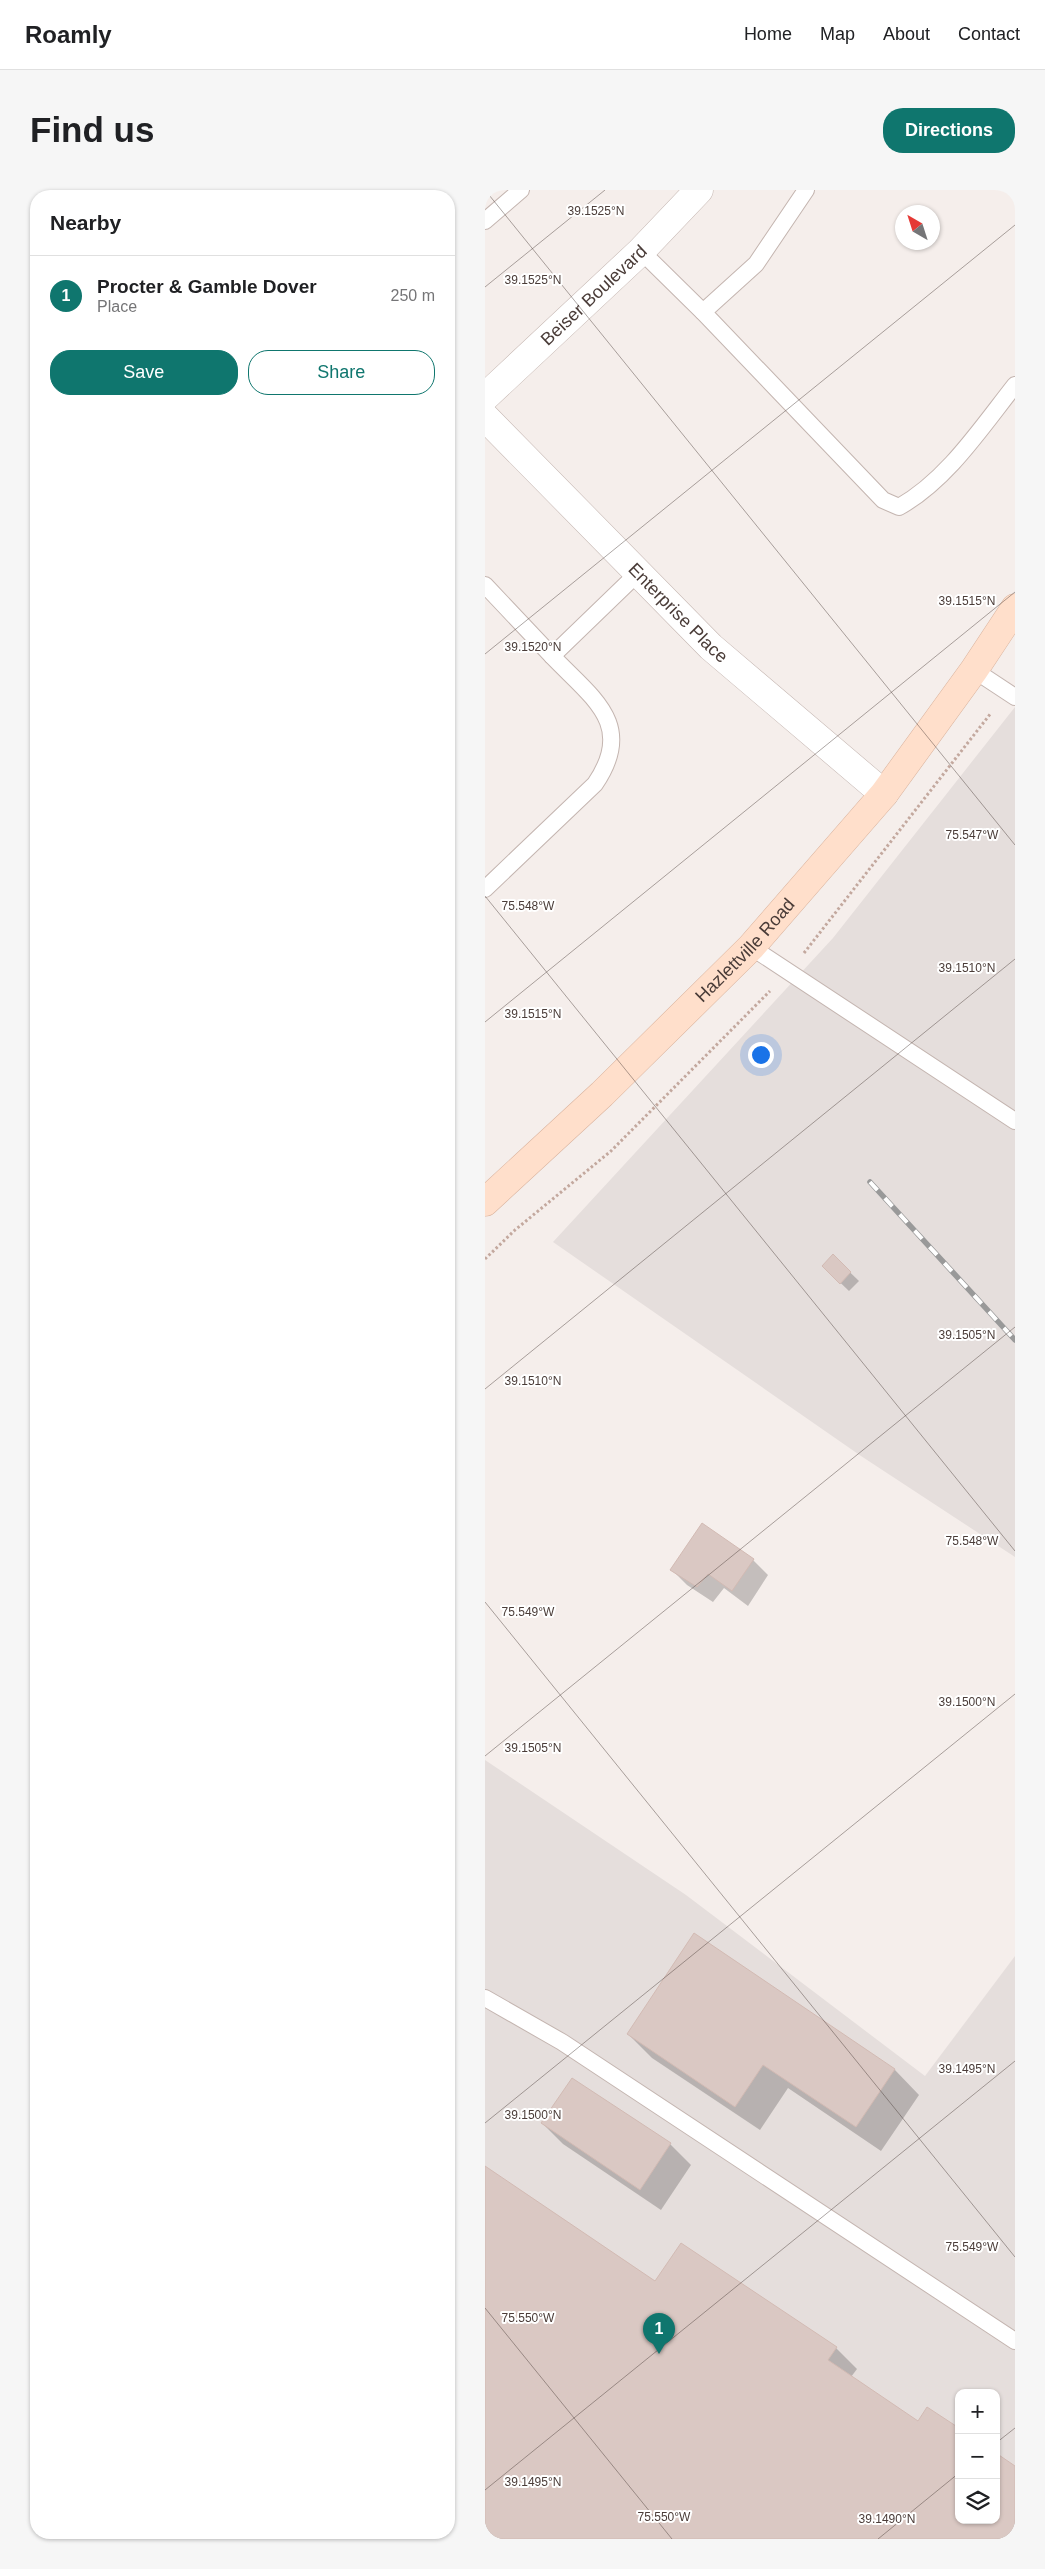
<!DOCTYPE html>
<html lang="en">
<head>
<meta charset="utf-8">
<style>
  body { margin:0; font-family:Helvetica,sans-serif; background:#f6f6f6; color:#202124 }
  .controls { position:absolute; right:15px; bottom:15px; display:grid; overflow:hidden; border-radius:10px; box-shadow:0 1px 4px #0004 }
  .controls button { width:45px; height:45px; display:grid; place-items:center; padding:0; border:0; border-bottom:1px solid #e0e0e0; background:#fff; color:#202124; font:25px sans-serif }
  .compass { position:absolute; left:410px; top:15px; width:45px; height:45px; border-radius:50%; background:#fff; box-shadow:0 1px 4px #0004; rotate:321deg }
  .you { position:absolute; left:275px; top:864px; width:18px; height:18px; margin:-12px; border:4px solid #fff; border-radius:50%; background:#1a73e8; box-shadow:0 0 0 8px #1a73e833 }
  .badge { display:grid; place-items:center; width:32px; height:32px; border-radius:50%; background:#0f766e; color:#fff; font-size:16px; font-weight:700 }
  .pin { position:absolute; translate:-50% -41px; filter:drop-shadow(0 1px 2px #0008) }
  .pin::after { content:''; position:absolute; top:26px; width:18px; height:15px; background:inherit; clip-path:polygon(0 0,100% 0,50% 100%) }
  .list { margin:0; padding:0; list-style:none }
  h2 { display:flex; justify-content:space-between; align-items:center; height:65px; margin:0; padding:0 20px; font-size:21px }
  h2 small { font-size:16px; font-weight:400; color:#757577 }
  .list li { display:grid; grid-template-columns:32px 1fr auto; gap:15px; align-items:center; box-sizing:border-box; height:80px; padding:0 20px; border-top:1px solid #e0e0e0 }
  .list b { display:block; font-size:19px; white-space:nowrap }
  .list p { margin:0; font-size:16px; white-space:nowrap; color:#757577 }
  .list em { font-size:16px; font-style:normal; color:#757577 }
  .actions { display:flex; gap:10px; padding:15px 20px }
  .actions a { flex:1; padding:11px 0; border:1px solid #0f766e; border-radius:20px; text-align:center; font-size:18px; color:#0f766e }
  .actions .main { background:#0f766e; color:#fff }
  .icon { flex:none; width:28px; height:28px; fill:none; stroke:currentColor; stroke-width:2; stroke-linecap:round; stroke-linejoin:round }
  .map { position:relative; flex:none; width:530px; height:2349px; overflow:hidden; border-radius:20px }
  header { display:flex; align-items:center; gap:30px; box-sizing:border-box; height:70px; padding:0 25px; background:#fff; border-bottom:1px solid #e0e0e0 }
  header strong { font-size:24px }
  nav { display:flex; gap:28px; margin-inline-start:auto; font-size:18px }
  .intro { display:flex; align-items:center; justify-content:space-between; box-sizing:border-box; height:120px; padding:0 30px }
  h1 { margin:0; font-size:35px }
  .button { padding:12px 22px; border-radius:20px; background:#0f766e; color:#fff; font-size:18px; font-weight:700 }
  main { display:flex; gap:30px; padding:0 30px }
  aside { flex:1; background:#fff; border-radius:20px; box-shadow:0 1px 4px #0004 }
  .map>svg:first-child { display:block }
</style>
</head>
<body>
<header>
<strong>Roamly</strong>
<nav><a>Home</a><a>Map</a><a>About</a><a>Contact</a></nav>
</header>
<div class="intro"><h1>Find us</h1><a class="button">Directions</a></div>
<main>
<aside>
<h2>Nearby<small></small></h2>
<ul class="list">
<li><span class="badge">1</span><div><b>Procter &amp; Gamble Dover</b><p>Place</p></div><em>250 m</em></li>
</ul>
<div class="actions"><a class="main">Save</a><a>Share</a></div>
</aside>
<div class="map">
<svg width="530" height="2349" viewBox="0 0 530 2349">
  <rect width="100%" height="100%" fill="#f5eeeb"/>
  <g fill="#e5dedc" fill-rule="evenodd">
    <polygon points="530,517 530,1367 376,1266 68,1052 348,748"/>
    <path d="M0 1570 201 1705 440 1886 530 1766V2349H0ZM474 2203H511V2330H474Z"/>
  </g>
  <g fill="#0003">
    <polygon points="348,1066 374,1091 364,1101 338,1076"/>
    <polygon points="268,1370 283,1385 263,1416 239,1398 228,1412 202,1395 186,1379"/>
    <polygon points="210,1745 410,1880 434,1905 396,1961 303,1898 275,1940 167,1868 143,1844"/>
    <polygon points="57,1933 185,1954 206,1975 176,2020 78,1954"/>
    <polygon points="0,1978 171,2092 196,2054 351,2158 372,2179 366,2187 474,2330 511,2330 530,2277 530,2349 0,2349"/>
  </g>
  <g fill="#dac8c3" stroke="#d2bab3">
    <polygon points="348,1064 366,1082 355,1094 337,1076"/>
    <polygon points="217,1333 269,1369 247,1401 223,1384 212,1397 185,1380"/>
    <polygon points="209,1743 410,1879 371,1937 278,1875 250,1917 142,1844"/>
    <polygon points="87,1888 186,1953 155,2000 56,1933"/>
    <polygon points="0,1976 170,2091 196,2053 352,2157 343,2170 433,2231 442,2217 474,2238 474,2330 511,2330 511,2263 530,2276 530,2349 0,2349"/>
  </g>
  <g fill="none" stroke-linecap="round" stroke-linejoin="round">
    <defs>
      <g id="lane">
        <polyline points="0,31 36,0"/>
        <path d="M156 61 218 122 398 310 414 317C462 290 496 238 530 195"/>
        <polyline points="218,122 271,74 321,0"/>
        <polyline points="0,395 67,466 154,382"/>
        <polyline points="489,480 530,507"/>
        <path d="M0 699 110 594C151 534 107 508 67 466"/>
        <polyline points="266,757 530,931"/>
        <polyline points="0,1808 77,1852 530,2151"/>
      </g>
      <g id="street">
        <path id="s1" d="M0 207 156 61 214 0"/>
        <path id="s2" d="M0 227 226 457 399 604"/>
      </g>
      <g id="secondary">
        <path id="s3" d="M0 1012 117 904 266 757 399 604 489 480 530 418"/>
      </g>
    </defs>
    <use href="#lane" stroke="#c4b5b0" stroke-width="18"/>
    <use href="#street" stroke="#c4b5b0" stroke-width="29"/>
    <use href="#secondary" stroke="#d9b29c" stroke-width="29"/>
    <g stroke="#c3a89e" stroke-width="3" stroke-dasharray="2.5 2.5" stroke-linecap="butt">
      <polyline points="319,763 506,523"/>
      <polyline points="0,1069 30,1040 126,961 285,801"/>
    </g>
    <use href="#lane" stroke="#fff" stroke-width="16"/>
    <use href="#street" stroke="#fff" stroke-width="28"/>
    <use href="#secondary" stroke="#ffdfcb" stroke-width="28"/>
    <defs>
      <polyline id="rail" points="385,992 530,1150"/>
    </defs>
    <use href="#rail" stroke="#999" stroke-width="5.5"/>
    <use href="#rail" stroke="#fff" stroke-width="4" stroke-dasharray="11" stroke-linecap="butt"/>
  </g>
  <path fill="none" stroke="#4a3c38" stroke-width="1" stroke-opacity="0.45" d="M0 0 530 655M0 97 120 0M0 464 530 35M0 706 530 1361M0 832 530 402M0 1199 530 769M0 1412 530 2067M0 1566 530 1137M0 1933 530 1504M0 2118 187 2349M511 2253 530 2238M0 2300 530 1871M393 2349 474 2283"/>
  <g text-anchor="middle" stroke-width="4" stroke-linejoin="round" paint-order="stroke">
    <g font-size="18" fill="#4a3c38" stroke="#fff">
      <text dy="6" stroke="none"><textPath href="#s1" startOffset="149">Beiser Boulevard</textPath></text>
      <text dy="6" stroke="none"><textPath href="#s2" startOffset="275">Enterprise Place</textPath></text>
      <text dy="6" stroke="none"><textPath href="#s3" startOffset="362">Hazlettville Road</textPath></text>
    </g>
  </g>
  <g font-size="12" text-anchor="middle" fill="#4a3c38" stroke="#fff" stroke-width="4" stroke-linejoin="round" paint-order="stroke">
    <text x="111" y="25">39.1525°N</text>
    <text x="48" y="94">39.1525°N</text>
    <text x="482" y="415">39.1515°N</text>
    <text x="48" y="461">39.1520°N</text>
    <text x="487" y="649">75.547°W</text>
    <text x="43" y="720">75.548°W</text>
    <text x="482" y="782">39.1510°N</text>
    <text x="48" y="828">39.1515°N</text>
    <text x="482" y="1149">39.1505°N</text>
    <text x="48" y="1195">39.1510°N</text>
    <text x="487" y="1355">75.548°W</text>
    <text x="43" y="1426">75.549°W</text>
    <text x="482" y="1516">39.1500°N</text>
    <text x="48" y="1562">39.1505°N</text>
    <text x="482" y="1883">39.1495°N</text>
    <text x="48" y="1929">39.1500°N</text>
    <text x="487" y="2061">75.549°W</text>
    <text x="43" y="2132">75.550°W</text>
    <text x="48" y="2296">39.1495°N</text>
    <text x="179" y="2331">75.550°W</text>
    <text x="402" y="2333">39.1490°N</text>
  </g>
</svg>
<div class="controls">
<button>+</button>
<button>−</button>
<button><svg class="icon" aria-label="layers" viewBox="0 0 24 24"><path d="M12 4l9 5-9 5-9-5zM3 14l9 5 9-5"/></svg></button>
</div>
<svg class="compass" viewBox="-18 -18 36 36"><path d="M0-13l5 13h-10z" fill="#e53935"/><path d="M0 13l5-13h-10z" fill="#757577"/></svg>
<div class="you"></div>
<div class="pin badge" style="left:174px;top:2164px">1</div>
</div>
</main>
</body>
</html>
